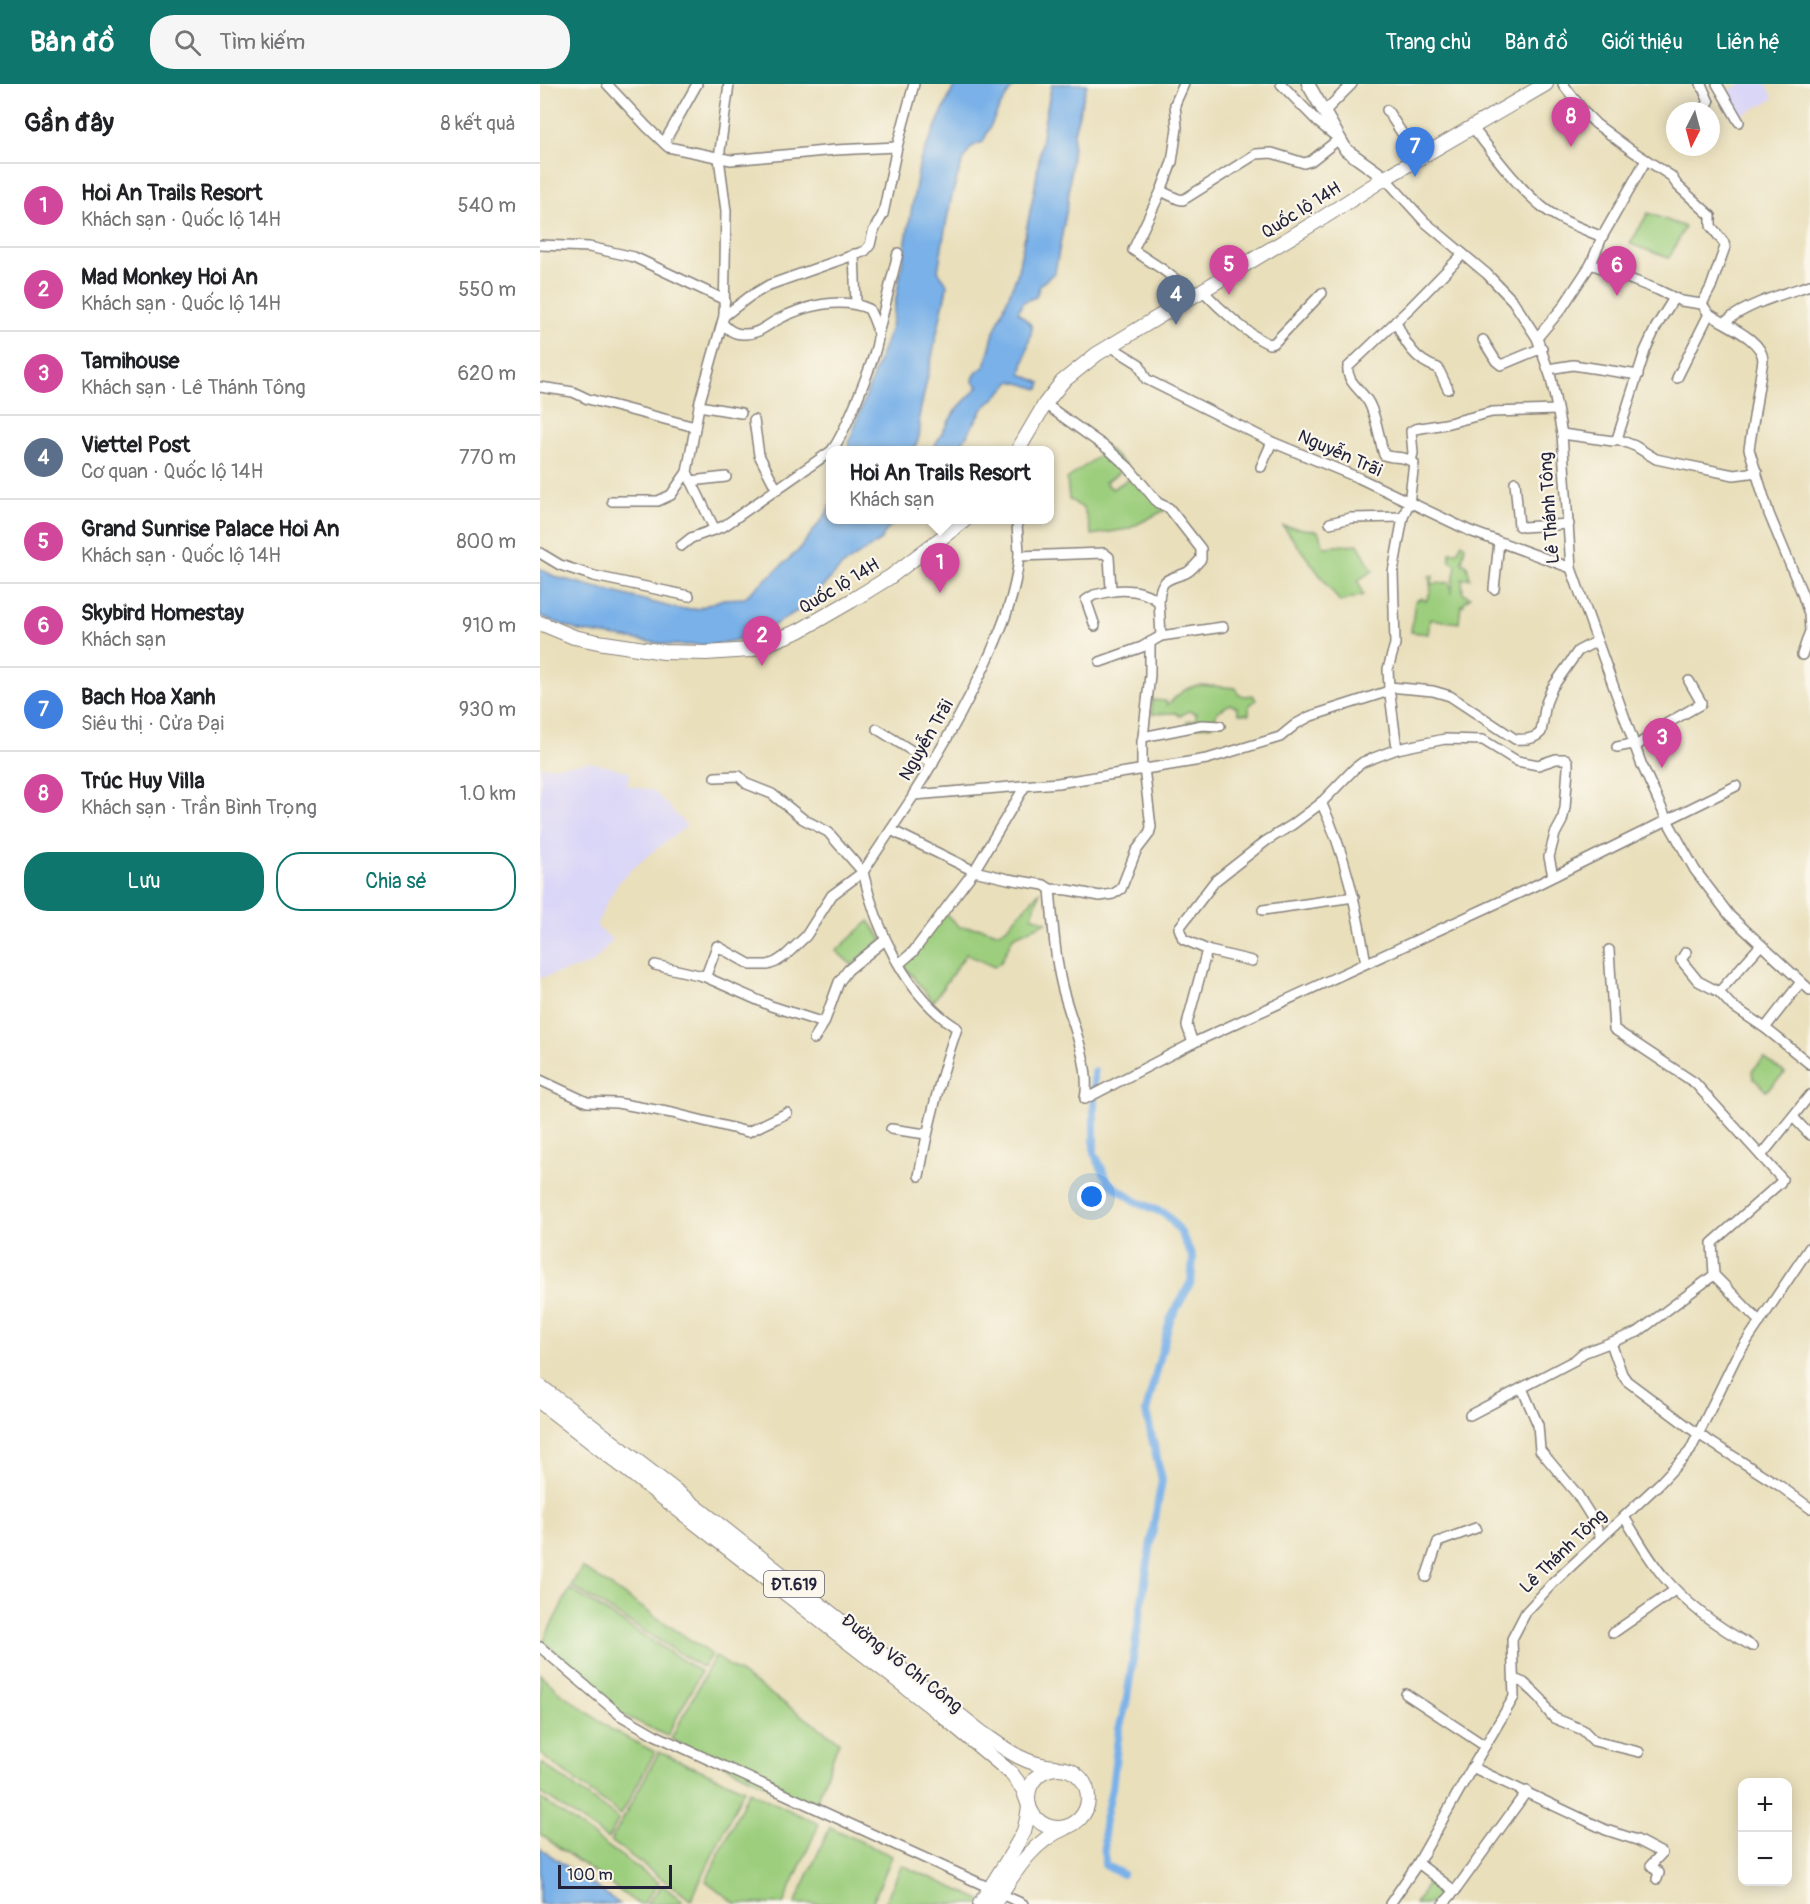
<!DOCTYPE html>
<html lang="vi">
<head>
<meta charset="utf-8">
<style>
  body { margin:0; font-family:Pangolin,sans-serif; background:#f6f6f6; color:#202124 }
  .controls { position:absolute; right:18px; bottom:18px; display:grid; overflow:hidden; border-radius:12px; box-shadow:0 3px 15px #0003 }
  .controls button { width:54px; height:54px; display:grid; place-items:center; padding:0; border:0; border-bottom:2px solid #e0e0e0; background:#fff; color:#202124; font:30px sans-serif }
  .compass { position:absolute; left:1126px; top:18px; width:54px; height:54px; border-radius:50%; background:#fff; box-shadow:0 3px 15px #0003; rotate:186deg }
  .scale { position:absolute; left:18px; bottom:15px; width:114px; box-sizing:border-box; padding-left:6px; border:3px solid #22223b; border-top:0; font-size:16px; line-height:21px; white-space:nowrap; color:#22223b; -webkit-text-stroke:4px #fbf7ec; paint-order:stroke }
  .you { position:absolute; left:552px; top:1113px; width:21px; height:21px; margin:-15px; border:4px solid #fff; border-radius:50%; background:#1a73e8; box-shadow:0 0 0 9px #1a73e833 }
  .badge { display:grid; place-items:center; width:39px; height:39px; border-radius:50%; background:#0f766e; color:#fff; font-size:20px; font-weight:700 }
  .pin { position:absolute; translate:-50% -50px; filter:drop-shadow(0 2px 3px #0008) }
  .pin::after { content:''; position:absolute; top:32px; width:21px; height:18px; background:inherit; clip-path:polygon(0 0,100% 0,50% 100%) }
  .popup { position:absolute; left:286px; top:362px; width:228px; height:78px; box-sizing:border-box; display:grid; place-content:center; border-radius:12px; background:#fff; filter:drop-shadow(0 2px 4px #0005); font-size:20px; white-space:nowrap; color:#757577 }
  .popup b { font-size:22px; color:#202124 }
  .popup::after { content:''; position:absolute; left:50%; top:100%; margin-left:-12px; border:12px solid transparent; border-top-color:#fff }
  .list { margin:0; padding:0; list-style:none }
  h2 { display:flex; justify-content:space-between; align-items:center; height:78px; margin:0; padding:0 24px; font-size:26px }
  h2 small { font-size:20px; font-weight:400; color:#757577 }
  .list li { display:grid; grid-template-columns:39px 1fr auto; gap:18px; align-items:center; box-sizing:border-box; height:84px; padding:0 24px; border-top:2px solid #e0e0e0 }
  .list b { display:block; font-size:22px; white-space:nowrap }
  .list p { margin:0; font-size:20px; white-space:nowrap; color:#757577 }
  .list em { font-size:20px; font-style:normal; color:#757577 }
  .actions { display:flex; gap:12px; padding:18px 24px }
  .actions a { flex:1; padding:14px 0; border:2px solid #0f766e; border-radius:24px; text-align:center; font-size:21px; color:#0f766e }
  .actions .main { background:#0f766e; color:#fff }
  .icon { flex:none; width:33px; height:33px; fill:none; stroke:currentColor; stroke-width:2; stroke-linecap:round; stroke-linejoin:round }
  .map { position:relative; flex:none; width:1270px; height:1820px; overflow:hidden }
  header { display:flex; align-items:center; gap:36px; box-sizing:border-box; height:84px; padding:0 30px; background:#0f766e; color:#fff }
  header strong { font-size:28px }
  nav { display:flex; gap:33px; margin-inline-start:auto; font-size:21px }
  .search { width:420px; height:54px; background:#f6f6f6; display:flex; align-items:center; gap:15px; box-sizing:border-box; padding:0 21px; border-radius:24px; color:#757577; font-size:22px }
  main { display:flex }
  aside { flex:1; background:#fff }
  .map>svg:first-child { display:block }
</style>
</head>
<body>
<header>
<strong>Bản đồ</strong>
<div class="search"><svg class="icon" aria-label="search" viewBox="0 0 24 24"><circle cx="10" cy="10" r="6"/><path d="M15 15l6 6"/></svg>Tìm kiếm</div>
<nav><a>Trang chủ</a><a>Bản đồ</a><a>Giới thiệu</a><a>Liên hệ</a></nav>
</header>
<main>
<aside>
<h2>Gần đây<small>8 kết quả</small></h2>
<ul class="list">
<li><span class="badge" style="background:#d1479c">1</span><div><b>Hoi An Trails Resort</b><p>Khách sạn · Quốc lộ 14H</p></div><em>540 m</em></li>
<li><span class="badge" style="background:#d1479c">2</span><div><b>Mad Monkey Hoi An</b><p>Khách sạn · Quốc lộ 14H</p></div><em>550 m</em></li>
<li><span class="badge" style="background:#d1479c">3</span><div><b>Tamihouse</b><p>Khách sạn · Lê Thánh Tông</p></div><em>620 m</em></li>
<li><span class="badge" style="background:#5c6f8a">4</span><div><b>Viettel Post</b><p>Cơ quan · Quốc lộ 14H</p></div><em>770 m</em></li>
<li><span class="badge" style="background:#d1479c">5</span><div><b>Grand Sunrise Palace Hoi An</b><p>Khách sạn · Quốc lộ 14H</p></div><em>800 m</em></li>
<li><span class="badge" style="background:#d1479c">6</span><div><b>Skybird Homestay</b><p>Khách sạn</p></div><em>910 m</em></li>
<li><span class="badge" style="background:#3f7fe0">7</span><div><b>Bach Hoa Xanh</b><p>Siêu thị · Cửa Đại</p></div><em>930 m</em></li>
<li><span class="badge" style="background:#d1479c">8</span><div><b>Trúc Huy Villa</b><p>Khách sạn · Trần Bình Trọng</p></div><em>1.0 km</em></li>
</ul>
<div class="actions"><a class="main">Lưu</a><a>Chia sẻ</a></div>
</aside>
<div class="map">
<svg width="1270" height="1820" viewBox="0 0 1270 1820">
  <rect width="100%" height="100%" fill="#fbf7ec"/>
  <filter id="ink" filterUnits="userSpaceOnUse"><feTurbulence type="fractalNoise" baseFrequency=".0167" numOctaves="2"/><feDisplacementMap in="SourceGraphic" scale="12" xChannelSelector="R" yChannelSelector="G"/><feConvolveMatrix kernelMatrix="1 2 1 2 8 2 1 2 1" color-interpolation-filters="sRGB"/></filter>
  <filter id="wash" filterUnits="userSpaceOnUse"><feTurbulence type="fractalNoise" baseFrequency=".008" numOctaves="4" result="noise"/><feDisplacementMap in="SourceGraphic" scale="24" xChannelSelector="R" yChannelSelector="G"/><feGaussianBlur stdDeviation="1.35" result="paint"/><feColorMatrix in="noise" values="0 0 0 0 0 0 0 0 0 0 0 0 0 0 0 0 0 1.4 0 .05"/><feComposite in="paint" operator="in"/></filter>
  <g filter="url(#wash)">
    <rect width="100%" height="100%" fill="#e9dfbb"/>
    <g fill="#dad6f7">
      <polygon points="1202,0 1227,0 1234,15 1193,35 1181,10"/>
      <polygon points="51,678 90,688 87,701 114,707 147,742 111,769 81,795 67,818 56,842 73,856 52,880 0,894 0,682 9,683"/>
    </g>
    <g fill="#9cce7d" stroke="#5f785c" stroke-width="1.5">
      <polygon points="1108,129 1145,143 1129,174 1090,160"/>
      <polygon points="568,365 588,383 565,398 572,405 596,391 629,424 588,445 552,451 544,425 529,415 527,395"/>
      <polygon points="743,442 778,447 784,463 818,460 833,487 818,496 823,511 800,518"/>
      <polygon points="922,459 925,462 922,478 927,481 930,494 922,495 923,509 930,513 924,518 924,521 921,521 919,539 890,535 888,550 871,548 875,517 882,514 886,517 891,506 889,492 893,492 892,500 910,498 911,510 916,481 910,477 910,468 917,468"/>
      <path d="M661 601 696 604 698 610 705 612 713 611 716 616 709 622V630H699L697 623 690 620 677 628 673 641 647 644V637L656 636V629L648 627 640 632 636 629 612 630V616L626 617 627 621C640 610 643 603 661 601Z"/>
      <polygon points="500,807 492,832 507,838 473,853 461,878 454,883 426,870 393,918 362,879 402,827 420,843 442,844 457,849 466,844"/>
      <polygon points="329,837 342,855 312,881 296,867"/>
      <polygon points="1224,974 1245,989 1226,1007 1213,994 1212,987"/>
      <polygon points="42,1483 171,1570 163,1584 31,1502"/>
      <polygon points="30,1505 161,1588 127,1652 77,1628 3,1557"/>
      <polygon points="175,1572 299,1657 274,1724 131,1655"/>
      <polygon points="0,1590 17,1606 72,1646 115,1668 81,1731 0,1670"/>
      <polygon points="119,1668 204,1705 151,1816 71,1757"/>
      <polygon points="2,1679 79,1735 68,1755 0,1708 0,1683"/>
      <polygon points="209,1707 279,1740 243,1820 196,1820 166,1797"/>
      <polygon points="0,1714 119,1799 102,1820 98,1820 0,1750"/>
      <polygon points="290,1743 352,1772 332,1820 255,1820"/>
      <polygon points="362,1781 450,1820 344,1820"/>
      <polygon points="893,1791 904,1813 897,1820 875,1820"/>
      <polygon points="122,1801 142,1817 140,1820 106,1820"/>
    </g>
    <g fill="#79b1e8" stroke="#4e6a92" stroke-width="1.5">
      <path d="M415 0H475L460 22 443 58C439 60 433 61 431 64 413 85 403 158 398 187L406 198 407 203 379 333C381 347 380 355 373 366H309V358L351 243 380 77Z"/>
      <path d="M512 0H547L534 48 528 118 515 188 500 201 496 213 483 218 478 228 491 241 492 245 481 290 501 299 499 305 472 297 442 326 418 366H392L415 327 437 304 438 302 433 298C433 290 439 286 445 282L454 248 477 191 495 103 504 39Z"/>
      <polygon points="290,421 290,436 356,436 346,447 341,456 302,482 265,522 228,545 196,556 173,561 130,561 39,547 0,532 0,485 16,493 138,525 157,525 183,515 204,514 258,467 286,430"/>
      <polygon points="0,1764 80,1820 0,1820"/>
    </g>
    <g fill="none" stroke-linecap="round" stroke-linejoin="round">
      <polyline stroke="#79b1e8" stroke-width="8" points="554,988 554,1069 569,1099 597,1118 626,1130 640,1147 653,1174 651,1198 630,1236 606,1328 622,1396 612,1451 586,1620 579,1645 572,1704 564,1741 565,1781 582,1790"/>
    </g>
  </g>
  <g filter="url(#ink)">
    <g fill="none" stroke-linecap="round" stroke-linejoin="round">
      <defs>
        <g id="street">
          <polyline points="67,0 107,43 128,63 191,76 295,66 357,63"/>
          <polyline points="644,0 635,20 637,44 632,78 621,107 593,166 622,185 656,211"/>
          <polyline points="1023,0 1045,29 1056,40 1091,66 1131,92 1137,101 1171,132 1171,142 1184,159 1185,163 1171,203 1162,220"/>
          <polyline points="1161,0 1169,18 1165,23 1166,27"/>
          <polyline points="1177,0 1199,38"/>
          <polyline points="847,26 879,76"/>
          <polyline points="784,28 812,0"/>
          <path d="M933 44C953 69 975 100 1000 121 1017 136 1042 144 1062 153"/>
          <polyline points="125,60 125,57 157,0"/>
          <polyline points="845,94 885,138 947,190 973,217 997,254 1011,294 1022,350 1031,484 1101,679 1127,736 1155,786 1190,832 1270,906"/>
          <polyline points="621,107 638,115 643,116 716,70 732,69 764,79 771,77 799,55 779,39 741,0"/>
          <polyline points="0,161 49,163 94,173 185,216"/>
          <polyline points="314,170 316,220"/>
          <path d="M1051 180 1118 206 1141 217 1162 220C1165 224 1167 229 1171 231 1187 242 1222 255 1223 276L1209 365 1229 430 1262 509 1269 530 1270 547 1262 571"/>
          <path d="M663 207C679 224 708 251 729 260L734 259 782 209"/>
          <polyline points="184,232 209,213 229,201 325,167 330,161 333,148 343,130 357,63 374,0"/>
          <path d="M856 237C864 258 875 277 898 284L908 305"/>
          <path d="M1185 238C1207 220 1243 210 1270 201"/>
          <path d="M183 240C189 246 194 250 203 250 217 251 226 242 237 236 263 222 301 212 329 225 333 233 338 243 338 252 338 269 303 353 292 366"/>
          <polyline points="338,250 358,169"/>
          <polyline points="997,254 1022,224 1051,180 1062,153 1106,76"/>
          <polyline points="943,256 956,277 961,281 1002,264"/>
          <polyline points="570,262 599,280 606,295 732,358 819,394 930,447 1031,484"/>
          <polyline points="1008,285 1033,281 1098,291"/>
          <polyline points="1137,294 1169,230"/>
          <polyline points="0,303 33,308 48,315 155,343"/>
          <path d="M505 320 568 365 588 383 618 419 629 424 661 465V475C656 480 652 486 646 489 627 496 620 494 619 518"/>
          <polyline points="159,322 201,329"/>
          <polyline points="214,336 219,371 237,406"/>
          <polyline points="1022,350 1073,357 1077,355 1105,267 1116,243 1134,214"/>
          <polyline points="1077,355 1095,362 1116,375 1130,378 1194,391 1217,388"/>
          <polyline points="871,377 873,369 871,347 875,345 905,340 952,328 1017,326"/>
          <polyline points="721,383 732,358"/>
          <polyline points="147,388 175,446"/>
          <polyline points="151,397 186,393"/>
          <polyline points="975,398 979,442 983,443 1029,440"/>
          <polyline points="72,417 118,417 131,411 147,388 160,317 184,232 186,127 179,74 189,0"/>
          <polyline points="790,439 811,434 863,433"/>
          <polyline points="141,462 151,454 184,442 290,368"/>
          <polyline points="0,469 20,481 54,492 149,512"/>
          <path d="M479 472 564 469 569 473 571 505 573 507C590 505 606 507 619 518L621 552"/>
          <polyline points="954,505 959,458"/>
          <polyline points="555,542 546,516 554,511 573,507"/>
          <polyline points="560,578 602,563 621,552 683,543"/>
          <path d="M849 603 893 607 910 612 975 655C984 656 995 655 1001 648L1006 619 1012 604 1038 567 1057 557"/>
          <polyline points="337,645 393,680"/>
          <polyline points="603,653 662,641 680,642"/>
          <polyline points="1077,663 1093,660"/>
          <polyline points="1095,663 1126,640 1161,620 1161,618 1149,597"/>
          <path d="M857 665 849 603 848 585 855 560 853 488 863 433 869 419 874 379C865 371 854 375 844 371 839 355 837 334 829 319 822 306 806 298 808 283L871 223 923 170"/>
          <polyline points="602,684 602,657 603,653 610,591 610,558"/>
          <polyline points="374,711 518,699 667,675 740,653 756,640 771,632 849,607"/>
          <path d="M781 718C806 771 816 822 826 879"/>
          <polyline points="351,746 434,787 468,795 504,801 510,805 528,806 560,812 573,810 581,805 596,767 609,750 611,743 604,684"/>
          <path d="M510 805C513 837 514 870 522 902 530 936 552 980 545 1015L653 959 992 803 1196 702"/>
          <polyline points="723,826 814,813"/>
          <polyline points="1069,866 1074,945 1155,999 1221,1072"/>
          <polyline points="1146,868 1141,876 1158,897 1179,908 1191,921 1225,944 1270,980"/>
          <polyline points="712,877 670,867 643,855 639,844 675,797 726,757 752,741 780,720 815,684 823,678 857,665 905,655 943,656 977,677 998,681 1016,675 1026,675 1028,678 1028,684 1025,724 1022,737 1015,750 1009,773 1013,792"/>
          <polyline points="359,880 373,868 434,787 485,702"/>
          <polyline points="115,881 163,892 167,889 177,862 211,881 228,881 236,878 245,872 266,852 292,811 323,788 288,748 263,735 232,710 207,700 199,692 175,693"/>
          <polyline points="163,892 231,922 284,939"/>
          <polyline points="1179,908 1221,861"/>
          <polyline points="1225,944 1261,898"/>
          <polyline points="274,955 284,939 299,898 308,886 345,856"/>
          <polyline points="653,959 647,942 648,936 667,866"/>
          <polyline points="0,996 47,1018 77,1019 132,1029 208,1048 247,1029"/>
          <polyline points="1253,1033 1270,1051"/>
          <polyline points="351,1045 386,1050"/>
          <path d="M379 1092C388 1042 400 993 417 944 366 912 336 845 323 788L374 711H373C400 668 425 624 447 577 462 544 476 510 479 472 479 460 477 448 477 436"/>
          <polyline points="1174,1191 1220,1238"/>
          <polyline points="1071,1259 1082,1290 1087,1297 1158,1350 1240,1402 1270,1424"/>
          <polyline points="982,1304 998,1341 1000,1366 1037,1410 1052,1434 1061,1454"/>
          <polyline points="930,1331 1035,1276 1043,1269 1098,1248 1174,1191 1172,1159 1240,1099 1242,1095 1221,1072 1270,1011"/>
          <path d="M1084 1433C1097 1453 1108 1474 1123 1492 1147 1521 1179 1544 1212 1562"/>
          <polyline points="886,1493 898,1458 936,1444"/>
          <polyline points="1073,1549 1135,1506"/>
          <polyline points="0,1563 80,1631 115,1651 450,1804"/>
          <polyline points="974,1595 984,1599 995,1609 1002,1616 1007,1626 1014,1634 1043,1646 1054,1657 1099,1668"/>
          <polyline points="866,1610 945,1662"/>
          <polyline points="932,1683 1066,1746 1097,1756 1122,1769 1111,1781 1119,1789 1117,1795"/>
          <polyline points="878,1779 915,1807"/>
          <polyline points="461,1810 483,1820"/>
          <polyline points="850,1820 878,1779 929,1689 974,1613 972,1555 986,1528 1013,1499 1119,1400 1150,1367 1196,1273 1270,1163"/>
          <polyline points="903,1820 915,1807 987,1707"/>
        </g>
        <polyline id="secondary" points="768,0 806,66 845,94"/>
        <g id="primary">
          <polyline points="478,366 505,320 522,298 557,270 784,133 845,94 1006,0"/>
          <polyline points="0,539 34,553 58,558 124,568 166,569 210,566 259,547 311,517 350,493 425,436"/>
          <path d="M0 1302 149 1417 441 1648C465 1665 485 1681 515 1683"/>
          <polyline points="0,1318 403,1632 471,1689 483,1705 489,1722 487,1735 484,1747 472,1769 440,1820"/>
          <circle cx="518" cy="1714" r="30"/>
          <path d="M454 1820C474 1790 490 1759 525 1744"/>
        </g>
      </defs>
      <use href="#street" stroke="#86807b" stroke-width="12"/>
      <use href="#secondary" stroke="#86807b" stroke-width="15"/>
      <use href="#primary" stroke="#86807b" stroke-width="16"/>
      <use href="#street" stroke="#fff" stroke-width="9"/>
      <use href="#secondary" stroke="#fff" stroke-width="12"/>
      <use href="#primary" stroke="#fff" stroke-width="14"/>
    </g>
  </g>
  <g text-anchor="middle" stroke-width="4.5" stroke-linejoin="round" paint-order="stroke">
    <rect fill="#fbf7ec" stroke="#636270" stroke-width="1.5" x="224" y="1487" width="60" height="26" rx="4.5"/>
    <g font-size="16" font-weight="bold" fill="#22223b">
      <text x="254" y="1506">ĐT.619</text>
    </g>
    <g font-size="18" fill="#22223b" stroke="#fbf7ec">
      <text transform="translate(761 126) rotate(-32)" y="6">Quốc lộ 14H</text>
      <text transform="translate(800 369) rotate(24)" y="6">Nguyễn Trãi</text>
      <text transform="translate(1009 424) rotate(-94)" y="6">Lê Thánh Tông</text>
      <text transform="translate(299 502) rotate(-31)" y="6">Quốc lộ 14H</text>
      <text transform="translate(386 656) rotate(-60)" y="6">Nguyễn Trãi</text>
      <text transform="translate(1023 1467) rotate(-44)" y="6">Lê Thánh Tông</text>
      <text transform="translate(362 1579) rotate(38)" y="6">Đường Võ Chí Công</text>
    </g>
  </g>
</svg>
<div class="controls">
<button>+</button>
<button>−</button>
</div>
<svg class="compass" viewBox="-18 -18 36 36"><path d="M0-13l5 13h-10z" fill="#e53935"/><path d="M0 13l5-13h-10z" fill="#757577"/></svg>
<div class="scale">100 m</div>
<div class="you"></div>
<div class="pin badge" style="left:400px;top:509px;background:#d1479c">1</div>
<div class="popup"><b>Hoi An Trails Resort</b>Khách sạn</div>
<div class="pin badge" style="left:222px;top:582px;background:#d1479c">2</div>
<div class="pin badge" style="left:1122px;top:684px;background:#d1479c">3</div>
<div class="pin badge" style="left:636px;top:241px;background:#5c6f8a">4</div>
<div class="pin badge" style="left:689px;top:211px;background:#d1479c">5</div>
<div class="pin badge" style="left:1077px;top:212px;background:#d1479c">6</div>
<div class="pin badge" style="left:875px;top:93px;background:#3f7fe0">7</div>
<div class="pin badge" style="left:1031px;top:63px;background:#d1479c">8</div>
</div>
</main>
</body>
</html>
